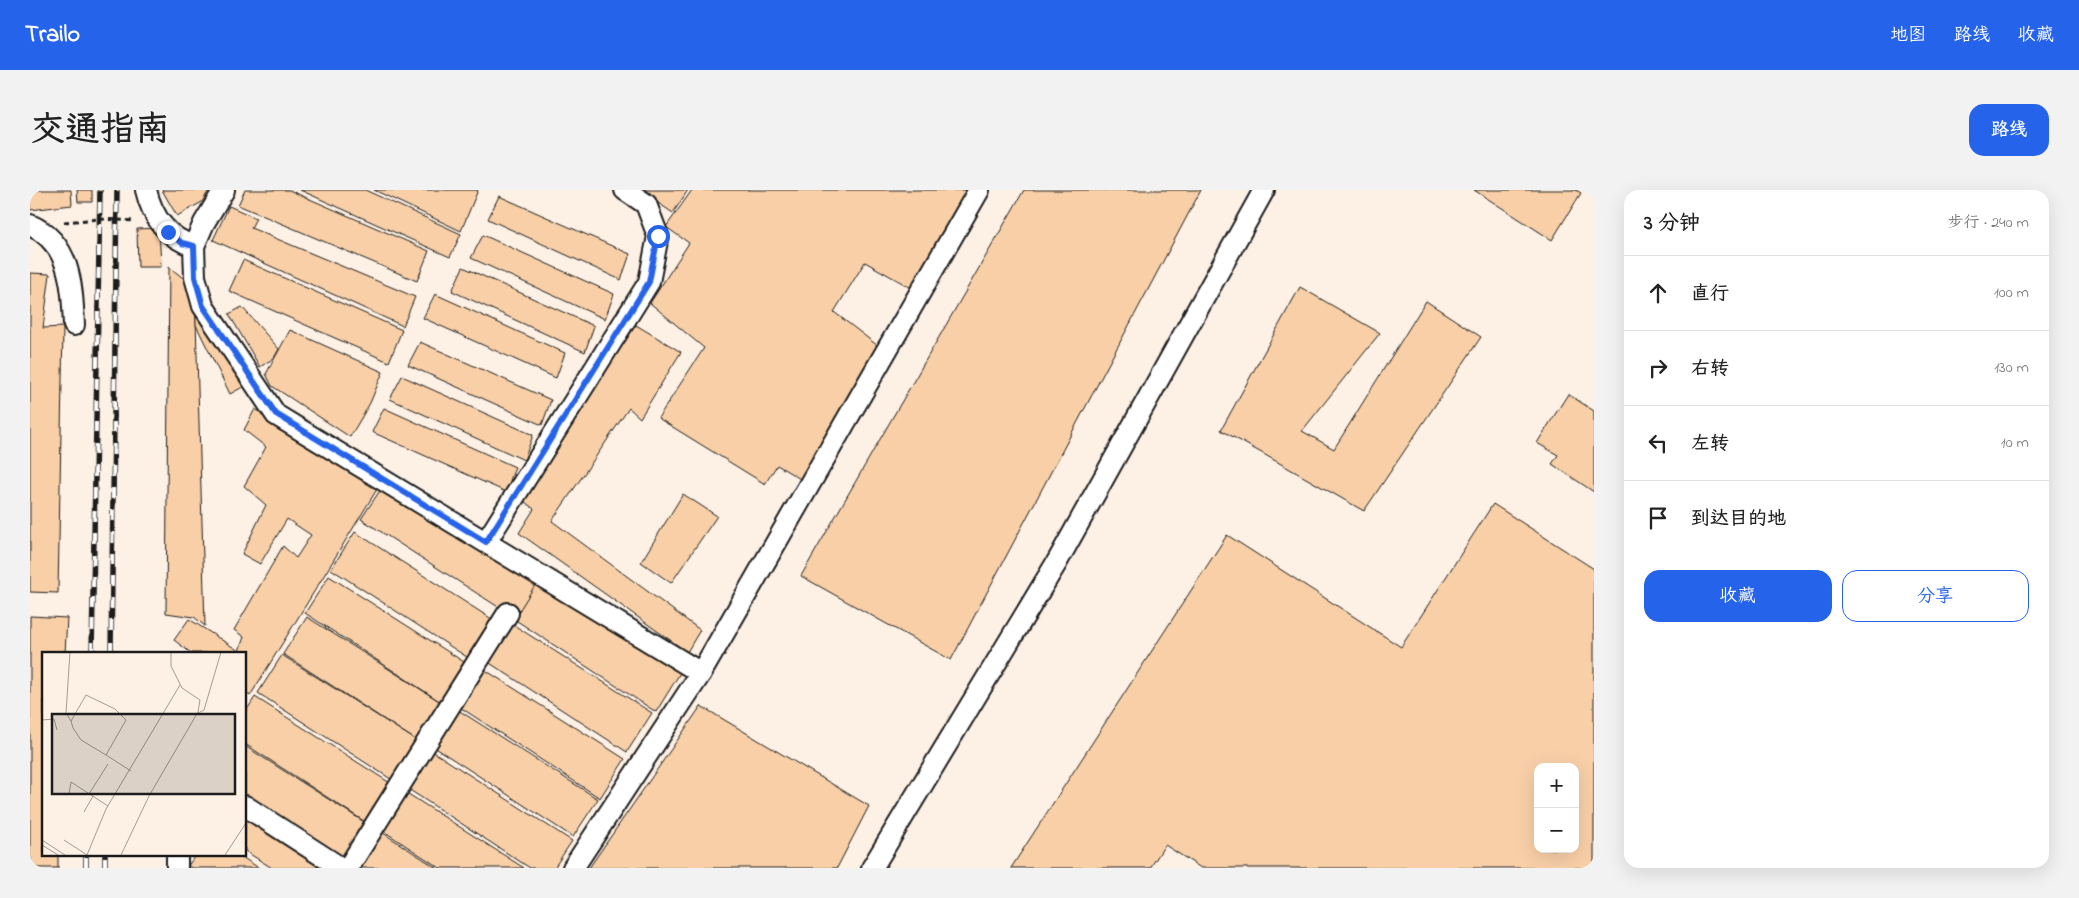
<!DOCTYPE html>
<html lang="zh">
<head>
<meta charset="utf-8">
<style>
  body { margin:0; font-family:"Indie Flower","LXGW WenKai TC",sans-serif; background:#f2f2f2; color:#222 }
  .controls { position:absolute; right:15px; bottom:15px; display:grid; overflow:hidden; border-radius:10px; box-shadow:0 5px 20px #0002 }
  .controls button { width:45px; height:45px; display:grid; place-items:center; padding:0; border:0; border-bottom:1px solid #e0e0e0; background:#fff; color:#222; font:25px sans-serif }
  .stop { position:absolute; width:15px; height:15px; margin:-11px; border:4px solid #2563eb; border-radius:50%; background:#fff }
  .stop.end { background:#2563eb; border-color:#fff; box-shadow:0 1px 5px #0008 }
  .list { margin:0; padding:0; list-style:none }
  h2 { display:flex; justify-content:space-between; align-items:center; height:65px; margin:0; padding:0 20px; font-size:21px }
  h2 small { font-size:16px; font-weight:400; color:#767676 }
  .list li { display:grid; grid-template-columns:32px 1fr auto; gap:15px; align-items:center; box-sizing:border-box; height:75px; padding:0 20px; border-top:1px solid #e0e0e0 }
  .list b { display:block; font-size:19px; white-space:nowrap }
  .list em { font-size:16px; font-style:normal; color:#767676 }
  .actions { display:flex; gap:10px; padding:15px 20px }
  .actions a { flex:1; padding:11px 0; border:1px solid #2563eb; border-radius:15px; text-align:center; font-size:18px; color:#2563eb }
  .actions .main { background:#2563eb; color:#fff }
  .icon { flex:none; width:28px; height:28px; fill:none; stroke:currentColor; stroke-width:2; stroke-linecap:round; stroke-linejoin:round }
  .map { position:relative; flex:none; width:1564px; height:678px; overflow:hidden; border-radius:15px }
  header { display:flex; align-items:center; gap:30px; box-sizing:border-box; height:70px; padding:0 25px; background:#2563eb; color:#fff }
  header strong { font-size:24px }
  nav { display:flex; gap:28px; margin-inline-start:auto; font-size:18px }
  .intro { display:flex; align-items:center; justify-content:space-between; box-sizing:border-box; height:120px; padding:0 30px }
  h1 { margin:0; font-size:35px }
  .button { padding:12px 22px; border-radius:15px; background:#2563eb; color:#fff; font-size:18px; font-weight:700 }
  main { display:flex; gap:30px; padding:0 30px }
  aside { flex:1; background:#fff; border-radius:15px; box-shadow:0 5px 20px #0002 }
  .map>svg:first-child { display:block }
</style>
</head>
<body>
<header>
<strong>Trailo</strong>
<nav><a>地图</a><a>路线</a><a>收藏</a></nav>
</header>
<div class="intro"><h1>交通指南</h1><a class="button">路线</a></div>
<main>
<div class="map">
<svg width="1564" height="678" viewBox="0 0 1564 678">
  <rect width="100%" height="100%" fill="#fdf1e5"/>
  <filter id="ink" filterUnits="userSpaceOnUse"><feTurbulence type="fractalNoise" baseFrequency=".02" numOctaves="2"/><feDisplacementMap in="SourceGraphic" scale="10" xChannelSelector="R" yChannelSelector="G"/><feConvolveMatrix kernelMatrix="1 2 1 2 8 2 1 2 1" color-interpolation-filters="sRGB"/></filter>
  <g filter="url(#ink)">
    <g fill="#f8cfa7" stroke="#1c1c1c" fill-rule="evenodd">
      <polygon points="0,0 41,0 42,15 0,20"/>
      <polygon points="47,0 62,0 62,12 48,12"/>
      <polygon points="132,0 179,0 172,12 147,26"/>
      <polygon points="215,0 259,0 399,61 387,91 208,15"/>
      <polygon points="270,0 335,0 431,44 420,67"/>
      <polygon points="344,0 448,0 431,41"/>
      <polygon points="609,0 658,0 643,23"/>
      <polygon points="662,0 940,0 883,99 835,72 804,122 848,156 772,290 747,275 735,294 628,228 674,158 620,113 659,53 636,37"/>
      <polygon points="994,0 1171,0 921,470 771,386"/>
      <polygon points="1444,0 1546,0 1551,3 1522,50"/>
      <polygon points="469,6 600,64 591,90 458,29"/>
      <polygon points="199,16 226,28 221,38 385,107 373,136 183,50"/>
      <polygon points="129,38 131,77 108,77 107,39"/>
      <polygon points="453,45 584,104 575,129 441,68"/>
      <polygon points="213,70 372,140 359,172 199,101"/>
      <polygon points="139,77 165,97 175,436 164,427 136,423"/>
      <polygon points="433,77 564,136 555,162 422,101"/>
      <polygon points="0,83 20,84 13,138 33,137 28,403 0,402"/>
      <polygon points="1270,97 1350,143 1272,241 1304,259 1396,111 1451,147 1334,321 1191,240"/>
      <polygon points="405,104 535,163 526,188 393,128"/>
      <polygon points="165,106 220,193 200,204 166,135"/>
      <polygon points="212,117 249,159 244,168 230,177 199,124"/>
      <polygon points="606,135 651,162 610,228 599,218 522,331 670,440 657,462 489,343 504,319 491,309"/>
      <polygon points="260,140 353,182 340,213 320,247 242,196 236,184"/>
      <polygon points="390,152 521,210 512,235 378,175"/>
      <polygon points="372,186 503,245 494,270 360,209"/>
      <polygon points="1538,204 1564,221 1564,302 1522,274 1528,265 1507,253"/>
      <polygon points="354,218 485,277 476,302 342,242"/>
      <polygon points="225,219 349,296 220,506 215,502 215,463 161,463 144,450 159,429 209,461 214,447 204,440 253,356 266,368 281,345 257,329 230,374 212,364 236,315 214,296 236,257 214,240"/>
      <polygon points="351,299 509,395 487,429 331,329"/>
      <polygon points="653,304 687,326 641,393 611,372"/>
      <path d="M1463 314 1564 379V678H1171L1135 655 1120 678H981L1197 345 1371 457ZM1508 577H1545V659H1508Z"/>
      <polygon points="325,342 468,433 443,471 301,379"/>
      <polygon points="299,386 442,477 417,516 275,423"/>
      <polygon points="507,392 650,483 626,522 484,429"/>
      <polygon points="0,426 37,428 35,463 14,463 14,664 28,664 28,678 0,678"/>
      <polygon points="277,427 420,518 395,556 253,464"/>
      <polygon points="479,432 622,523 597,562 455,470"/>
      <polygon points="252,465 395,556 370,595 228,503"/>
      <polygon points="452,478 595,569 570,608 428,516"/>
      <polygon points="225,507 368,598 343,637 215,554 215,523"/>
      <polygon points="671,516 839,616 807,678 559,678"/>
      <polygon points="425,518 568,609 543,647 401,555"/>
      <polygon points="215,556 339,635 314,674 215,609"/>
      <polygon points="399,559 542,651 524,678 500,678 375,597"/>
      <polygon points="372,600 494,678 410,678 349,638"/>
      <polygon points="215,622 307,678 242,678 215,661"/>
      <polygon points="347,639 407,678 325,678"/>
      <polygon points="166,664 207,664 229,678 162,678 158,676"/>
    </g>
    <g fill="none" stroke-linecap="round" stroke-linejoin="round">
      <defs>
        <g id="minor">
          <path d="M116 0C122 26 137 48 164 56"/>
          <polyline points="194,0 174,33 164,56 165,87 173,116 246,225 671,483"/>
          <path d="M0 35C41 53 42 96 44 135"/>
          <polyline points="456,352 619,92 628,46 616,14 595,0"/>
          <polyline points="215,616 311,678"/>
          <polyline points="147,678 147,664"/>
          <polyline points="318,678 478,423"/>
          <polyline points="543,678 671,483 949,0"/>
          <polyline points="842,678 1027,372 1234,0"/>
        </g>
      </defs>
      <use href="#minor" stroke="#1c1c1c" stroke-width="24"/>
      <polyline stroke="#1c1c1c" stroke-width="3" stroke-dasharray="5 4" stroke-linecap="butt" points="34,32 70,29 105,31"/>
      <use href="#minor" stroke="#fff" stroke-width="20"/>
      <defs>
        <g id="rail">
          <polyline points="62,463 70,0"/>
          <polyline points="81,463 87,0"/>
          <polyline points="56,678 56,664"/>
          <polyline points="75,678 75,664"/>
        </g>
      </defs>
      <use href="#rail" stroke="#1c1c1c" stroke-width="5.5"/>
      <use href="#rail" stroke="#fff" stroke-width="4" stroke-dasharray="11" stroke-linecap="butt"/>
    </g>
  </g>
  <g fill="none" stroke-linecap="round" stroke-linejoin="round" filter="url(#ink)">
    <polyline stroke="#2563eb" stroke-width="6" points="138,42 152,53 164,56 165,87 173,116 246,224 456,352 619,92 628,46"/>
  </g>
  <g transform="translate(12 462)">
    <rect width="204" height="204" fill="#fdf1e5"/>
    <path fill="none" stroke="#a39c95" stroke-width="1" d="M28 0 24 61 29 69M156 61 162 58 179 0M0 68 12 67 15 78M64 103 84 68 73 57 44 43 29 69 31 76 39 88 64 103 89 119M27 142 29 130 66 154M47 142 66 112M42 160 51 144M0 188 23 203M22 188 45 203M0 193 16 203M45 203 64 157 138 33M79 203 107 144 156 60 158 48 140 36 129 14V0M183 203 204 171"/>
    <path fill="#1c1c1c" fill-opacity="0.15" stroke="#1c1c1c" stroke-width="2.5" d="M10 62H193V142H10Z"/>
    <rect width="204" height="204" fill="none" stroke="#1c1c1c" stroke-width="2.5"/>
  </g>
</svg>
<div class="controls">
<button>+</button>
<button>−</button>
</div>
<div class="stop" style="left:628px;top:46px"></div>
<div class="stop end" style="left:138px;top:42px"></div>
</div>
<aside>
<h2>3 分钟<small>步行 · 240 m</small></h2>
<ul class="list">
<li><svg class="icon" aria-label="ahead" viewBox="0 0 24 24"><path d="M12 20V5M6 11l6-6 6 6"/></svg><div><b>直行</b></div><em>100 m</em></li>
<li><svg class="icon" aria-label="right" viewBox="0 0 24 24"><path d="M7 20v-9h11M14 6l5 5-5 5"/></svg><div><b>右转</b></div><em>130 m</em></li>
<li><svg class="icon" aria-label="left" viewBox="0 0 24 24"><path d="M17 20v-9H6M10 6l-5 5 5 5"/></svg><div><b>左转</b></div><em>10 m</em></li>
<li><svg class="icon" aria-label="arrive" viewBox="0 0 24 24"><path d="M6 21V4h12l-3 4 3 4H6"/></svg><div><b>到达目的地</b></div></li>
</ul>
<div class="actions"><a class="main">收藏</a><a>分享</a></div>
</aside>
</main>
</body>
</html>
